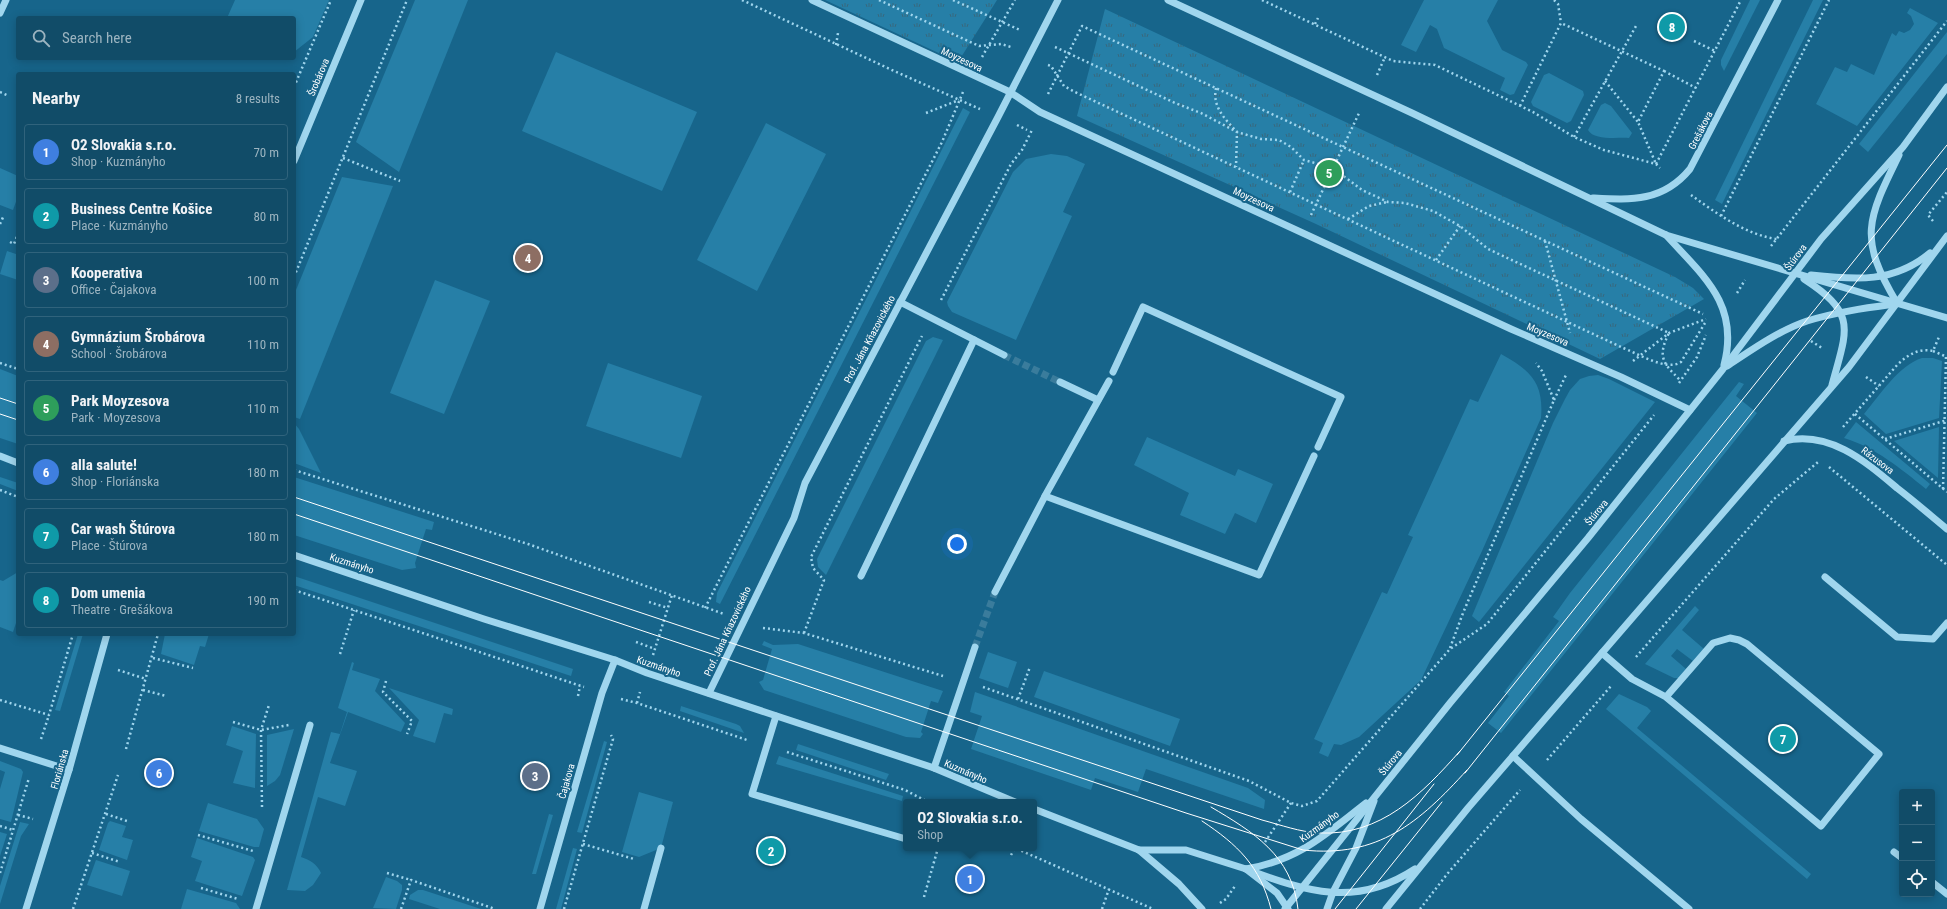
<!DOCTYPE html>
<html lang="en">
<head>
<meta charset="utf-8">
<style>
  body { margin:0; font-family:"Roboto Condensed",sans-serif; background:#1a536e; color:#f1f3f6 }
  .controls { position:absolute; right:12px; bottom:12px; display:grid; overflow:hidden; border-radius:4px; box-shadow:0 2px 10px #0003 }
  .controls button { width:36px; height:36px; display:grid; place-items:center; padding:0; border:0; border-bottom:1px solid #30637c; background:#114c68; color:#f1f3f6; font:20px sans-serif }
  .you { position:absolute; left:957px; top:544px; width:14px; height:14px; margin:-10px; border:3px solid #fff; border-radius:50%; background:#1a73e8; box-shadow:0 0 0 6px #1a73e833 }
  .badge { display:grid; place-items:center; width:26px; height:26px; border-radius:50%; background:#95b2f1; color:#fff; font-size:13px; font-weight:700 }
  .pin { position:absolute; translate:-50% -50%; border:2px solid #fff; box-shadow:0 1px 4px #0006 }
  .popup { position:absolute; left:903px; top:799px; width:134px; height:52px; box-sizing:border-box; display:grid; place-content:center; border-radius:4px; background:#114c68; filter:drop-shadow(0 1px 3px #0005); font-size:13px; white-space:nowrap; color:#9cb4c0 }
  .popup b { font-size:15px; color:#f1f3f6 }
  .popup::after { content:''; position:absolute; left:50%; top:100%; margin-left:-8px; border:8px solid transparent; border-top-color:#114c68 }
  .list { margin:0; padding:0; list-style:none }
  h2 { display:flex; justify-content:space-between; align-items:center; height:52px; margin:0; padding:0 16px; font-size:17px }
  h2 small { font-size:13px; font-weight:400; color:#9cb4c0 }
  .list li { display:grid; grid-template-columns:26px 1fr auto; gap:12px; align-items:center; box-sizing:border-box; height:56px; margin:0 8px 8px; padding:0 8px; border:1px solid #30637c; border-radius:4px }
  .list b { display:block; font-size:15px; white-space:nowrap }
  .list p { margin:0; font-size:13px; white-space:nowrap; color:#9cb4c0 }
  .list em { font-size:13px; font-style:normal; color:#9cb4c0 }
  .icon { flex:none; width:22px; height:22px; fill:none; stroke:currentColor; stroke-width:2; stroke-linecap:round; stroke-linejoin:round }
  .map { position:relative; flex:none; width:1947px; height:909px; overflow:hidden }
  .search { position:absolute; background:#114c68; box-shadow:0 2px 10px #0003; left:16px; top:16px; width:280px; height:44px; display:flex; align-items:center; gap:10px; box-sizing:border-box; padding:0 14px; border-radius:4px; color:#9cb4c0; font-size:15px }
  .panel { position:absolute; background:#114c68; box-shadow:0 2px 10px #0003; left:16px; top:72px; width:280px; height:564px; border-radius:4px }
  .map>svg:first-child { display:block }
</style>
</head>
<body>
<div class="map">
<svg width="1947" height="909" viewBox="0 0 1947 909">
  <defs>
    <pattern id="park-tufts" width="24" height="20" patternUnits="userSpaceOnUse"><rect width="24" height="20" fill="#267fa7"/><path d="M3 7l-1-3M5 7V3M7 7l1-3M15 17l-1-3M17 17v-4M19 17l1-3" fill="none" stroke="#37687e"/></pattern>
  </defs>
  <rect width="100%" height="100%" fill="#17658b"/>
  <g fill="#267fa7">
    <polygon points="235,0 329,0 313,37 294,52 294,18 227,18"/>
    <polygon points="415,0 468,0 399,172 356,142"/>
    <polygon points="1424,0 1498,0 1487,21 1502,50 1526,62 1528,65 1514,94 1510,95 1500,90 1505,78 1444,48 1437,29 1430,25 1416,52 1401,45"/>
    <polygon points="1750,0 1760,0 1724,71 1721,65 1721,60"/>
    <polygon points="1813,0 1823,0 1722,204 1715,200"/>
    <polygon points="1910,8 1938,23 1857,126 1816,104 1835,67 1847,72 1851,64 1874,75 1892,33 1896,36 1899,31 1904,33 1910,30 1914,24 1911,16 1907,13"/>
    <polygon points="1947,32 1947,54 1868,152 1859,144"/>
    <polygon points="556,52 697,112 662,191 522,131"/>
    <polygon points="1549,73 1583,91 1584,95 1571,121 1567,123 1533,106 1531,102 1544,75"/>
    <path d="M1605 103 1611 106 1632 133 1629 138C1618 137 1594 141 1588 130L1601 105Z"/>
    <polygon points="963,108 970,112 720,604 716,602 717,593"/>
    <polygon points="766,123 826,154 757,291 697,260"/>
    <polygon points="1051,154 1067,156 1085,164 1063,212 1072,216 1016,340 952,312 948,306 947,302 1013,172 1026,159"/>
    <polygon points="0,168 18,176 18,196 13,210 0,205"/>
    <polygon points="342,177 393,186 300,419 294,417 294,295"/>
    <polygon points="7,251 16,254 18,252 18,280 0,274"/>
    <polygon points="435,280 490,301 444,414 390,393"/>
    <polygon points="933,337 943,340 826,575 818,567 817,559 926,341"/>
    <path d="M1501 354C1530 370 1544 382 1541 418L1482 551 1421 680 1359 737 1341 745 1334 744 1328 757 1319 753 1323 743 1314 739 1382 592 1387 594 1413 537 1408 535 1470 399 1478 402Z"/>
    <path d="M1922 358H1933L1942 361 1939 418 1886 434 1864 414C1879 396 1899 365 1922 358Z"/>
    <polygon points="608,363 702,396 681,458 586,426"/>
    <polygon points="0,369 18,376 18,444 0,438"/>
    <polygon points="1598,375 1609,379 1655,402 1479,622 1472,616 1553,423 1565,399 1570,390 1580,379 1589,376"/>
    <polygon points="1739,382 1744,384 1736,396 1757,413 1501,733 1488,723 1509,696 1504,692 1559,621 1553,617 1570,593"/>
    <path d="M1856 422 1930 484 1926 489C1900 468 1876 448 1844 438Z"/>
    <polygon points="294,423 299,429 321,473 294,463"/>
    <polygon points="1939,427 1938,478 1894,441"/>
    <polygon points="1147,437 1235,476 1238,469 1273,484 1256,523 1235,513 1225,534 1180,515 1189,493 1134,465"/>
    <polygon points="0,477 18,483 18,491 0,484"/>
    <polygon points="294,477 434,522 432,530 426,529 415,563 416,568 402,570 294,535"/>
    <polygon points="18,572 18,617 13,632 0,627 0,580 3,581"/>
    <polygon points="294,576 573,669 571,676 294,585"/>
    <polygon points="1695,606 1699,610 1682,630 1704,649 1693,661 1677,649 1671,656 1686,669 1679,678 1674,678 1645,664"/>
    <polygon points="78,634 83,634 60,711 55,710"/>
    <polygon points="165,634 209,634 205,647 200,646 194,665 161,654"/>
    <polygon points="764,641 773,645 798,644 943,691 938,703 931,701 921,732 923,734 920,738 906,737 764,690 759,682 763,680 772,649 762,645"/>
    <polygon points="988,652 1017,662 1008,688 979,678"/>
    <path d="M352 662 354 663 352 670 380 679 375 691 405 723 401 732 348 712 330 763 357 771 345 806 318 797 301 857C310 860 317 864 321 873L313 885 305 891 287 890 331 732 340 734 347 712 338 708Z"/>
    <polygon points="1044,671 1180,719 1170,746 1034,697"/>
    <polygon points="389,688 453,709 452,715 444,713 435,743 413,736 419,720"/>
    <polygon points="975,692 1248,788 1265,800 1264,809 1146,769 1138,792 1095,778 1091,790 971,749 982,716 970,712"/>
    <polygon points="1619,694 1647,707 1651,711 1637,728 1811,874 1807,879 1606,709"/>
    <polygon points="681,706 736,724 740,726 744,733 680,711"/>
    <polygon points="232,726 256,734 255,788 233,783 243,751 226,745"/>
    <polygon points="294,729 280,775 275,781 267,786 267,735"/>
    <polygon points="604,741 607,742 582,833 577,832"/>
    <polygon points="798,744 889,774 886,780 796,750"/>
    <polygon points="779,756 903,796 902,801 776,764"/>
    <polygon points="0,761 21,769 23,772 11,822 0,819 0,789 5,772 0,770"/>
    <polygon points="639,792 673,802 661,848 639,857 622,852"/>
    <polygon points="208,803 257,819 264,829 259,847 254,847 199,831"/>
    <polygon points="549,814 553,815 536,874 532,874"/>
    <polygon points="110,821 126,826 122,837 133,840 127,860 99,850 108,823"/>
    <polygon points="20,822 29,824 21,836 0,904 0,886"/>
    <polygon points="0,832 7,834 0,856"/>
    <polygon points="197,838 253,857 255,860 242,896 195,881 202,861 191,857"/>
    <polygon points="573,848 577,849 561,909 556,909"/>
    <polygon points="96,860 130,871 122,896 87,885"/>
    <polygon points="386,877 397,881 402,885 402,890 396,909 373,908"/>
    <polygon points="187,889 236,903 240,909 181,909"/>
    <polygon points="418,890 423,890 481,909 440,909 409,899 410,895"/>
  </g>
  <g fill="url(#park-tufts)">
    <polygon points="825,0 997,0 958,62"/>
    <polygon points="1105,9 1675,277 1693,288 1704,299 1600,359 1316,224 1077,116"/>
  </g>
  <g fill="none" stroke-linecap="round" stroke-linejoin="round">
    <g stroke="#3a7c9c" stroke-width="7" stroke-dasharray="7 3.5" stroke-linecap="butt">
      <polyline points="1004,355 1060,382"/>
      <polyline points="975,647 995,592"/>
    </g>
    <g stroke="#a0d6ee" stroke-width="2.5" stroke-dasharray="2 3" stroke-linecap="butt">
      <polyline points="742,0 894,71 980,109"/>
      <polyline points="879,0 979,46 1001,44 1011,47"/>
      <polyline points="953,0 1020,30"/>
      <polyline points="1262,0 1393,61 1435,65 1533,112 1574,137 1604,150 1656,164 1660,168"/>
      <polyline points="1554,0 1558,4 1561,23"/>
      <polyline points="1315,24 1318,18"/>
      <polyline points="1694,41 1715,51"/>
      <polyline points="836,45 838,33"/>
      <path d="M1055 47 1175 103 1201 113 1237 132 1261 139 1279 140 1291 147 1304 160 1333 168 1362 190 1388 202 1405 203 1433 211 1460 226 1488 249 1669 333C1657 357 1663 363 1680 380"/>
      <polyline points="982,57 1015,0"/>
      <path d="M1048 65 1051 66 1064 86 1075 92 1621 347C1637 353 1667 372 1681 362L1705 323"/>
      <polyline points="1664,71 1696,88"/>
      <polyline points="1377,75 1385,57"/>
      <polyline points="1605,81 1638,122"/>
      <polyline points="294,87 331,0"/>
      <path d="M1216 88C1212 107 1225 119 1237 132L1236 167"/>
      <polyline points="0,92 9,96"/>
      <polyline points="1048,94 1082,26 1703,314"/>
      <polyline points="1520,106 1561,23 1664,71 1638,122 1656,164"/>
      <polyline points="926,113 959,100"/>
      <polyline points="1017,125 1027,130"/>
      <polyline points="1574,137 1636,26"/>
      <polyline points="343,158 400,181"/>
      <polyline points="1656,164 1741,0"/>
      <polyline points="1290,192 1304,160"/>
      <path d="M1691 195C1716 213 1746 235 1777 239"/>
      <polyline points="1311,215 1360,111"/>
      <polyline points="1721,216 1829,0"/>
      <polyline points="1348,219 1369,206 1387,202"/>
      <polyline points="1933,221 1928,215 1947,192"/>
      <polyline points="0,224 4,215"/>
      <polyline points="1545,241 1570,333"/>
      <polyline points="10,242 14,244 18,234"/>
      <polyline points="1771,246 1947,21"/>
      <polyline points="1436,260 1460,226"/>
      <polyline points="294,277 407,0"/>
      <polyline points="1737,293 1745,280"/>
      <polyline points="941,300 1011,164 1022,150 1032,130"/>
      <polyline points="1811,341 1822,348"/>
      <polyline points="1933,351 1947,357"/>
      <polyline points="1633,361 1669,333 1706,319"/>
      <polyline points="0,363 18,369"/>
      <polyline points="1866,377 1879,386"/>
      <polyline points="1679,383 1697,357 1706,335"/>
      <polyline points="1554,400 1566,375"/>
      <polyline points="1855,414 1947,492"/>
      <path d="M1843 427 1898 364C1909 354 1919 348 1933 351L1939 337"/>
      <polyline points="1885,439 1947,420"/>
      <polyline points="1829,467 1947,565"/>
      <polyline points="294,470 528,544 724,614"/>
      <polyline points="1943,489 1946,357"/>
      <polyline points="0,490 18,497"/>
      <polyline points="294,590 584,687"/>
      <polyline points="649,602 668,608"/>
      <polyline points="705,608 942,142 963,92"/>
      <polyline points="763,628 804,633 943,676"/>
      <polyline points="804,633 824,580 813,568 811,557 922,336"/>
      <polyline points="636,642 655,649"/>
      <polyline points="1450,648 1463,613 1554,400 1542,371 1536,363"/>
      <polyline points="340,654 354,610"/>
      <polyline points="653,655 672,595"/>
      <polyline points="1636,657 1774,499 1818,462"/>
      <polyline points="153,658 193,668"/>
      <polyline points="118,670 146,679"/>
      <polyline points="386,681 383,692 412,721 407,734"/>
      <polyline points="983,687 1249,781 1291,803 1302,806 1317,801 1450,649 1487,624 1654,415"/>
      <polyline points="143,690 166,696"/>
      <polyline points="578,696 580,686"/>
      <polyline points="621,699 637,703 747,740"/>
      <polyline points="1018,699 1030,667"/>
      <polyline points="0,700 49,715 73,634"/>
      <polyline points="637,703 640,692"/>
      <polyline points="233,722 261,730 289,725"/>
      <polyline points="41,739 49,715"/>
      <polyline points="126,749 158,634"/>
      <polyline points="787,752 905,790 928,802"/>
      <polyline points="1547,760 1611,686"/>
      <polyline points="262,807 261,730 269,705"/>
      <polyline points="106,814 127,821"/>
      <polyline points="18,815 33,819"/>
      <polyline points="0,826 13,830"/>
      <polyline points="198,835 253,851"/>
      <polyline points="1265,842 1291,803"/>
      <polyline points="583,844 634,859"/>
      <polyline points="92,853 120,862"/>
      <polyline points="1011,855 1015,848 1153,909"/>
      <polyline points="0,873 29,778"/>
      <polyline points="387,873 411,880"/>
      <polyline points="201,888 238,899"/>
      <polyline points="924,897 938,848"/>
      <polyline points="1220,903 1226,899 1235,886"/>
      <polyline points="73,909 118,775"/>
      <polyline points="401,909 411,880 495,909"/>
      <polyline points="564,909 613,739 611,735"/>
      <polyline points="1102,909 1109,889"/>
      <polyline points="1420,909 1448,873 1520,790"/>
    </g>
    <g stroke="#a0d6ee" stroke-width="7">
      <polyline points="812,0 1010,92 1040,112 1511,329 1621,377 1690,410"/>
      <polyline points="1168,0 1412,113 1666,235 1947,318"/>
      <polyline points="0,13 6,0"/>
      <polyline points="294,161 361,0"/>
      <path d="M1593 198C1631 200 1663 202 1690 169L1778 0"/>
      <path d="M1666 235C1703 276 1740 304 1724 365"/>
      <path d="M1811 275C1856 280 1894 283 1930 253"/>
      <path d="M1804 279C1858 314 1847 329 1832 385"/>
      <polyline points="900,302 1004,355"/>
      <path d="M1897 303C1858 238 1867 220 1899 155"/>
      <path d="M1727 366C1753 349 1778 331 1807 321 1836 312 1866 308 1895 304"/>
      <polyline points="1113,372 1143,307 1341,397 1318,447"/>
      <polyline points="1060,382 1098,400"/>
      <path d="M1784 441C1829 430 1865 461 1897 488 1914 501 1930 515 1947 529"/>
      <polyline points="0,456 18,463"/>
      <polyline points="1045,496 1109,381"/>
      <polyline points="294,555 484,619 615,660 647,673 934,768 1015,802"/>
      <polyline points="861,576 974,340"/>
      <polyline points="1825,577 1897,637 1933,639 1947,623"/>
      <polyline points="995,592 1045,496 1259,575 1314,456"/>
      <polyline points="1602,653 1632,679 1666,697 1821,826 1879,754 1747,644 1739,640 1730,638 1713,643 1666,697"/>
      <polyline points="709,693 794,518 805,483 998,117 1058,0"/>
      <polyline points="776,716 752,794 906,839"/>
      <polyline points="0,748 69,770"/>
      <polyline points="1513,756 1581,819 1689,909"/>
      <polyline points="934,768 975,647"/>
      <polyline points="1034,809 1139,850 1179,884 1202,909"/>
      <polyline points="1139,850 1186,850 1246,869 1277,893 1288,909"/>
      <polyline points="1894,852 1902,858"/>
      <path d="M1246 869C1307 892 1356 908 1415 869"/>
      <path d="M1246 869C1299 860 1326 834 1366 803"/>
      <polyline points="1932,882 1947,894"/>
      <polyline points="26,909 69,770 107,634"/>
      <polyline points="256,909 310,725"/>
      <polyline points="540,909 602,693 615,660"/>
      <polyline points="644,909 661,848"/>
      <polyline points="1285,909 1450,703 1588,538 1723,369 1821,239 1903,147 1947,87"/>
      <polyline points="1327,909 1333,892 1356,848 1374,801"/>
      <polyline points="1386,909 1468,808 1849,367 1947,236"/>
    </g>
    <g stroke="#fff" stroke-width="1">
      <polyline points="0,398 18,404"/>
      <polyline points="0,414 18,420"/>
      <path d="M294 497 1262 820C1281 825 1300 832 1319 833 1381 836 1422 794 1460 751"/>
      <path d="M294 514 1186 813 1303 850C1378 858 1419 823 1467 770"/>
      <polyline points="1457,755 1947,145"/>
      <polyline points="1465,773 1947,168"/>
      <path d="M1211 807C1253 832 1292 855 1298 909"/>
      <path d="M1202 821C1238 845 1260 866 1271 909"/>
      <polyline points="1335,909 1434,784"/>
      <polyline points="1356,909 1442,802"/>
    </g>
  </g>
  <g text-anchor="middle" stroke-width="4" stroke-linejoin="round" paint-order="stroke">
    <g font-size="10" fill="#fff" stroke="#17658b">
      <text transform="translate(962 59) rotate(25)" y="4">Moyzesova</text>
      <text transform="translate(318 77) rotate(-67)" y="4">Šrobárova</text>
      <text transform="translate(1700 130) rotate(-63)" y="4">Grešákova</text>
      <text transform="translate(1254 199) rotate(25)" y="4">Moyzesova</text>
      <text transform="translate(1795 257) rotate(-53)" y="4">Štúrova</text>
      <text transform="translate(1548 334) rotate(23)" y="4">Moyzesova</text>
      <text transform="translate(869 339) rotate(-62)" y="4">Prof. Jána Kňazovického</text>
      <text transform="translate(1878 460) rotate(37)" y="4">Rázusova</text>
      <text transform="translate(1596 512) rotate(-51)" y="4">Štúrova</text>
      <text transform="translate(352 563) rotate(18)" y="4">Kuzmányho</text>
      <text transform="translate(727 631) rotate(-65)" y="4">Prof. Jána Kňazovického</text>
      <text transform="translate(659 666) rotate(19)" y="4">Kuzmányho</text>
      <text transform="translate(1390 762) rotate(-51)" y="4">Štúrova</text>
      <text transform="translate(59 769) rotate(-74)" y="4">Floriánska</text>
      <text transform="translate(966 771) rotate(23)" y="4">Kuzmányho</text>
      <text transform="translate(566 781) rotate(-74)" y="4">Čajakova</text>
      <text transform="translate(1319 826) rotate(-36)" y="4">Kuzmányho</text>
    </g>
  </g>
</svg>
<div class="controls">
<button>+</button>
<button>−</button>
<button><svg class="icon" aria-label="locate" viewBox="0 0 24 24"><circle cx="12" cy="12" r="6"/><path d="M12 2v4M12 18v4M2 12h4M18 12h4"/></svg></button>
</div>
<div class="you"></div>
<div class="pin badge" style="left:970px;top:879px;background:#3f7fe0">1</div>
<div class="popup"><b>O2 Slovakia s.r.o.</b>Shop</div>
<div class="pin badge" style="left:771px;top:851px;background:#0f9aa8">2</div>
<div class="pin badge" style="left:535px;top:776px;background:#5c6f8a">3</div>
<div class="pin badge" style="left:528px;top:258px;background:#8d6e63">4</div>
<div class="pin badge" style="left:1329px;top:173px;background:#2e9e5b">5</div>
<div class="pin badge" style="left:159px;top:773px;background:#3f7fe0">6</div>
<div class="pin badge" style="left:1783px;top:739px;background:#0f9aa8">7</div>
<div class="pin badge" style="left:1672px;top:27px;background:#0f9aa8">8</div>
<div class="search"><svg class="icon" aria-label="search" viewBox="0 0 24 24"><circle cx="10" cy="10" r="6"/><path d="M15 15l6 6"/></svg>Search here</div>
<section class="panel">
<h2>Nearby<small>8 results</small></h2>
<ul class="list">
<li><span class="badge" style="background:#3f7fe0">1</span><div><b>O2 Slovakia s.r.o.</b><p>Shop · Kuzmányho</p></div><em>70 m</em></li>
<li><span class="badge" style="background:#0f9aa8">2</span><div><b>Business Centre Košice</b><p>Place · Kuzmányho</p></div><em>80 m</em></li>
<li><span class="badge" style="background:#5c6f8a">3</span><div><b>Kooperativa</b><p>Office · Čajakova</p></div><em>100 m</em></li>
<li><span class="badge" style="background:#8d6e63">4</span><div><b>Gymnázium Šrobárova</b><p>School · Šrobárova</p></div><em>110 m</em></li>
<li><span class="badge" style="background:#2e9e5b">5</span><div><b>Park Moyzesova</b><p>Park · Moyzesova</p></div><em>110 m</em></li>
<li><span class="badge" style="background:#3f7fe0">6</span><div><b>alla salute!</b><p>Shop · Floriánska</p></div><em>180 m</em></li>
<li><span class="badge" style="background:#0f9aa8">7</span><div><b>Car wash Štúrova</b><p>Place · Štúrova</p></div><em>180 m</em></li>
<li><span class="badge" style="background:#0f9aa8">8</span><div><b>Dom umenia</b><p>Theatre · Grešákova</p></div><em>190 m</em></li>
</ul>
</section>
</div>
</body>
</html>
